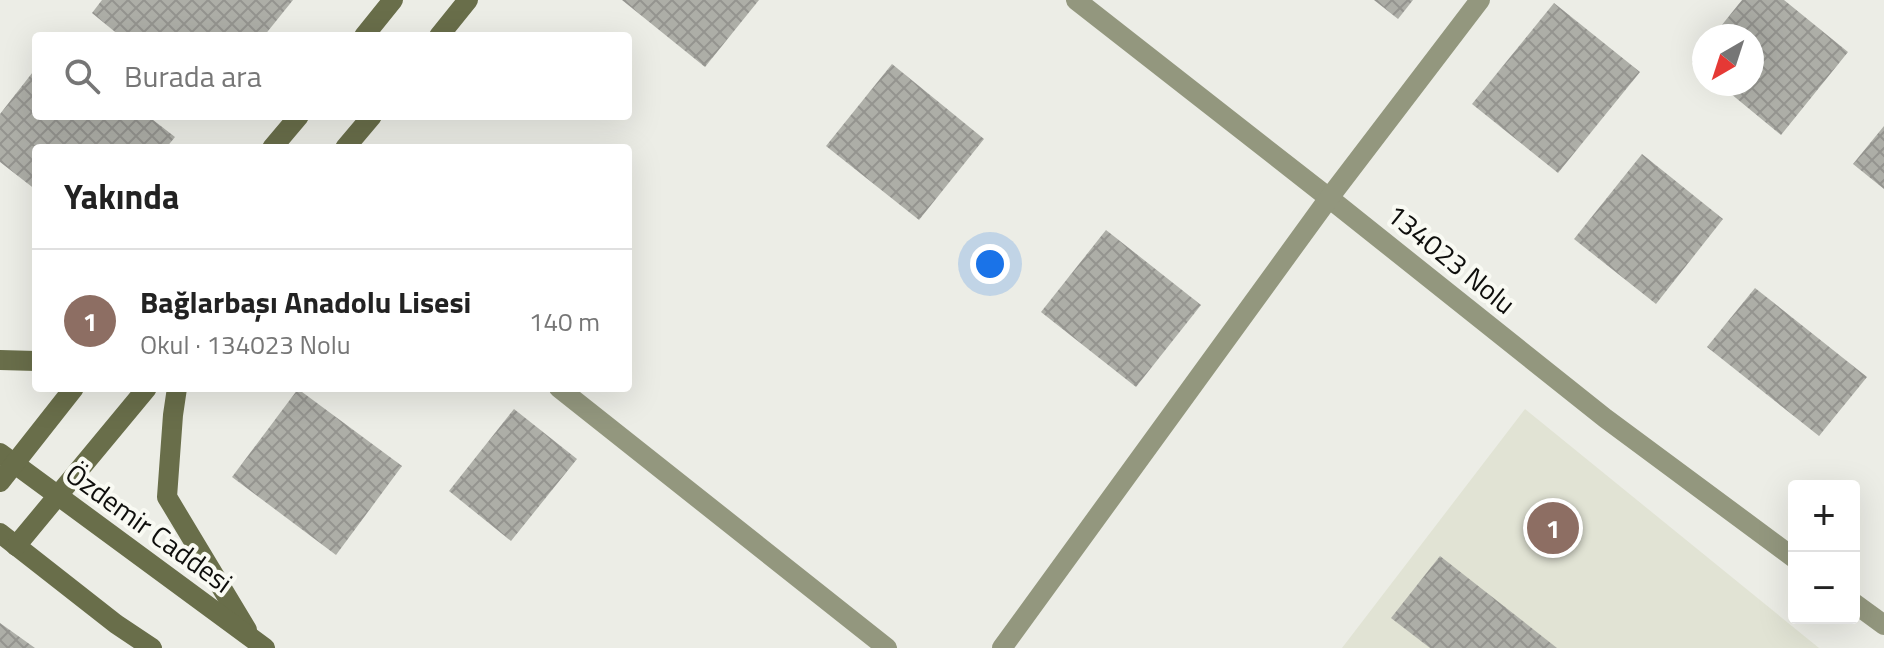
<!DOCTYPE html>
<html lang="tr">
<head>
<meta charset="utf-8">
<style>
  body { margin:0; font-family:"Titillium Web",sans-serif; background:#f6f6f6; color:#222 }
  .controls { position:absolute; right:24px; bottom:24px; display:grid; overflow:hidden; border-radius:8px; box-shadow:0 8px 32px #0002 }
  .controls button { width:72px; height:72px; display:grid; place-items:center; padding:0; border:0; border-bottom:2px solid #e0e0e0; background:#fff; color:#222; font:40px sans-serif }
  .compass { position:absolute; left:1692px; top:24px; width:72px; height:72px; border-radius:50%; background:#fff; box-shadow:0 8px 32px #0002; rotate:219deg }
  .you { position:absolute; left:990px; top:264px; width:28px; height:28px; margin:-20px; border:6px solid #fff; border-radius:50%; background:#1a73e8; box-shadow:0 0 0 12px #1a73e833 }
  .badge { display:grid; place-items:center; width:52px; height:52px; border-radius:50%; background:#6d741d; color:#fff; font-size:26px; font-weight:700 }
  .pin { position:absolute; translate:-50% -50%; border:4px solid #fff; box-shadow:0 2px 8px #0006 }
  .list { margin:0; padding:0; list-style:none }
  h2 { display:flex; justify-content:space-between; align-items:center; height:104px; margin:0; padding:0 32px; font-size:34px }
  h2 small { font-size:26px; font-weight:400; color:#767676 }
  .list li { display:grid; grid-template-columns:52px 1fr auto; gap:24px; align-items:center; box-sizing:border-box; height:144px; padding:0 32px; border-top:2px solid #e0e0e0 }
  .list b { display:block; font-size:30px; white-space:nowrap }
  .list p { margin:0; font-size:26px; white-space:nowrap; color:#767676 }
  .list em { font-size:26px; font-style:normal; color:#767676 }
  .icon { flex:none; width:44px; height:44px; fill:none; stroke:currentColor; stroke-width:2; stroke-linecap:round; stroke-linejoin:round }
  .map { position:relative; flex:none; width:1884px; height:648px; overflow:hidden }
  .search { position:absolute; background:#fff; box-shadow:0 8px 32px #0002; left:32px; top:32px; width:600px; height:88px; display:flex; align-items:center; gap:20px; box-sizing:border-box; padding:0 28px; border-radius:8px; color:#767676; font-size:30px }
  .panel { position:absolute; background:#fff; box-shadow:0 8px 32px #0002; left:32px; top:144px; width:600px; height:248px; border-radius:8px }
  .map>svg:first-child { display:block }
</style>
</head>
<body>
<div class="map">
<svg width="1884" height="648" viewBox="0 0 1884 648">
  <defs>
    <pattern id="building-cross-hatch" width="8" height="8" patternUnits="userSpaceOnUse" patternTransform="scale(2)"><rect width="8" height="8" fill="#adaea7"/><path d="M0 0l8 8M0 8l8-8" fill="none" stroke="#94948f"/></pattern>
  </defs>
  <rect width="100%" height="100%" fill="#ecede6"/>
  <polygon fill="#e1e3d4" points="1525,409 1819,648 1342,648"/>
  <g fill="url(#building-cross-hatch)">
    <polygon points="102,0 293,0 264,36 120,36 92,13"/>
    <polygon points="622,0 759,0 705,67"/>
    <polygon points="1374,0 1413,0 1398,19"/>
    <polygon points="1742,0 1784,0 1848,52 1781,135 1719,84 1752,84 1752,36 1713,36"/>
    <polygon points="1554,3 1640,72 1558,173 1472,104"/>
    <polygon points="1704,47 1704,72 1692,62"/>
    <polygon points="892,64 984,139 919,220 826,146"/>
    <polygon points="36,68 36,116 148,116 175,137 166,148 36,148 36,190 0,162 0,114"/>
    <polygon points="1884,126 1884,189 1853,164"/>
    <polygon points="1642,154 1723,219 1656,304 1574,239"/>
    <polygon points="1106,230 1201,305 1136,387 1041,312"/>
    <polygon points="1755,288 1867,377 1819,436 1707,347"/>
    <polygon points="298,389 402,466 336,555 232,477"/>
    <polygon points="514,409 577,459 511,541 449,491"/>
    <polygon points="1440,556 1557,648 1430,648 1391,618"/>
    <polygon points="0,623 35,648 0,648"/>
  </g>
  <g fill="none" stroke-linecap="round" stroke-linejoin="round">
    <g stroke="#93977e" stroke-width="20">
      <polyline points="1076,0 1329,198 1605,418 1794,558"/>
      <polyline points="559,388 887,648"/>
      <polyline points="1854,603 1884,625"/>
      <polyline points="1002,648 1329,198 1480,0"/>
    </g>
    <g stroke="#696e4a" stroke-width="20">
      <polyline points="364,36 393,0"/>
      <polyline points="439,36 468,0"/>
      <polyline points="272,148 299,116"/>
      <polyline points="345,148 372,116"/>
      <polyline points="0,360 36,361"/>
      <polyline points="177,388 173,415 167,497 247,630"/>
      <polyline points="0,453 265,648"/>
      <polyline points="0,482 74,388"/>
      <polyline points="0,533 116,624 152,648"/>
      <polyline points="16,546 147,388"/>
    </g>
  </g>
  <g text-anchor="middle" stroke-width="8" stroke-linejoin="round" paint-order="stroke">
    <g font-size="28" fill="#0e0e0c" stroke="#f9faf3">
      <text transform="translate(1451 259) rotate(39)" y="10">134023 Nolu</text>
      <text transform="translate(149 528) rotate(36)" y="10">Özdemir Caddesi</text>
    </g>
  </g>
</svg>
<div class="controls">
<button>+</button>
<button>−</button>
</div>
<svg class="compass" viewBox="-18 -18 36 36"><path d="M0-13l5 13h-10z" fill="#e53935"/><path d="M0 13l5-13h-10z" fill="#767676"/></svg>
<div class="you"></div>
<div class="pin badge" style="left:1553px;top:528px;background:#8d6e63">1</div>
<div class="search"><svg class="icon" aria-label="search" viewBox="0 0 24 24"><circle cx="10" cy="10" r="6"/><path d="M15 15l6 6"/></svg>Burada ara</div>
<section class="panel">
<h2>Yakında<small></small></h2>
<ul class="list">
<li><span class="badge" style="background:#8d6e63">1</span><div><b>Bağlarbaşı Anadolu Lisesi</b><p>Okul · 134023 Nolu</p></div><em>140 m</em></li>
</ul>
</section>
</div>
</body>
</html>
